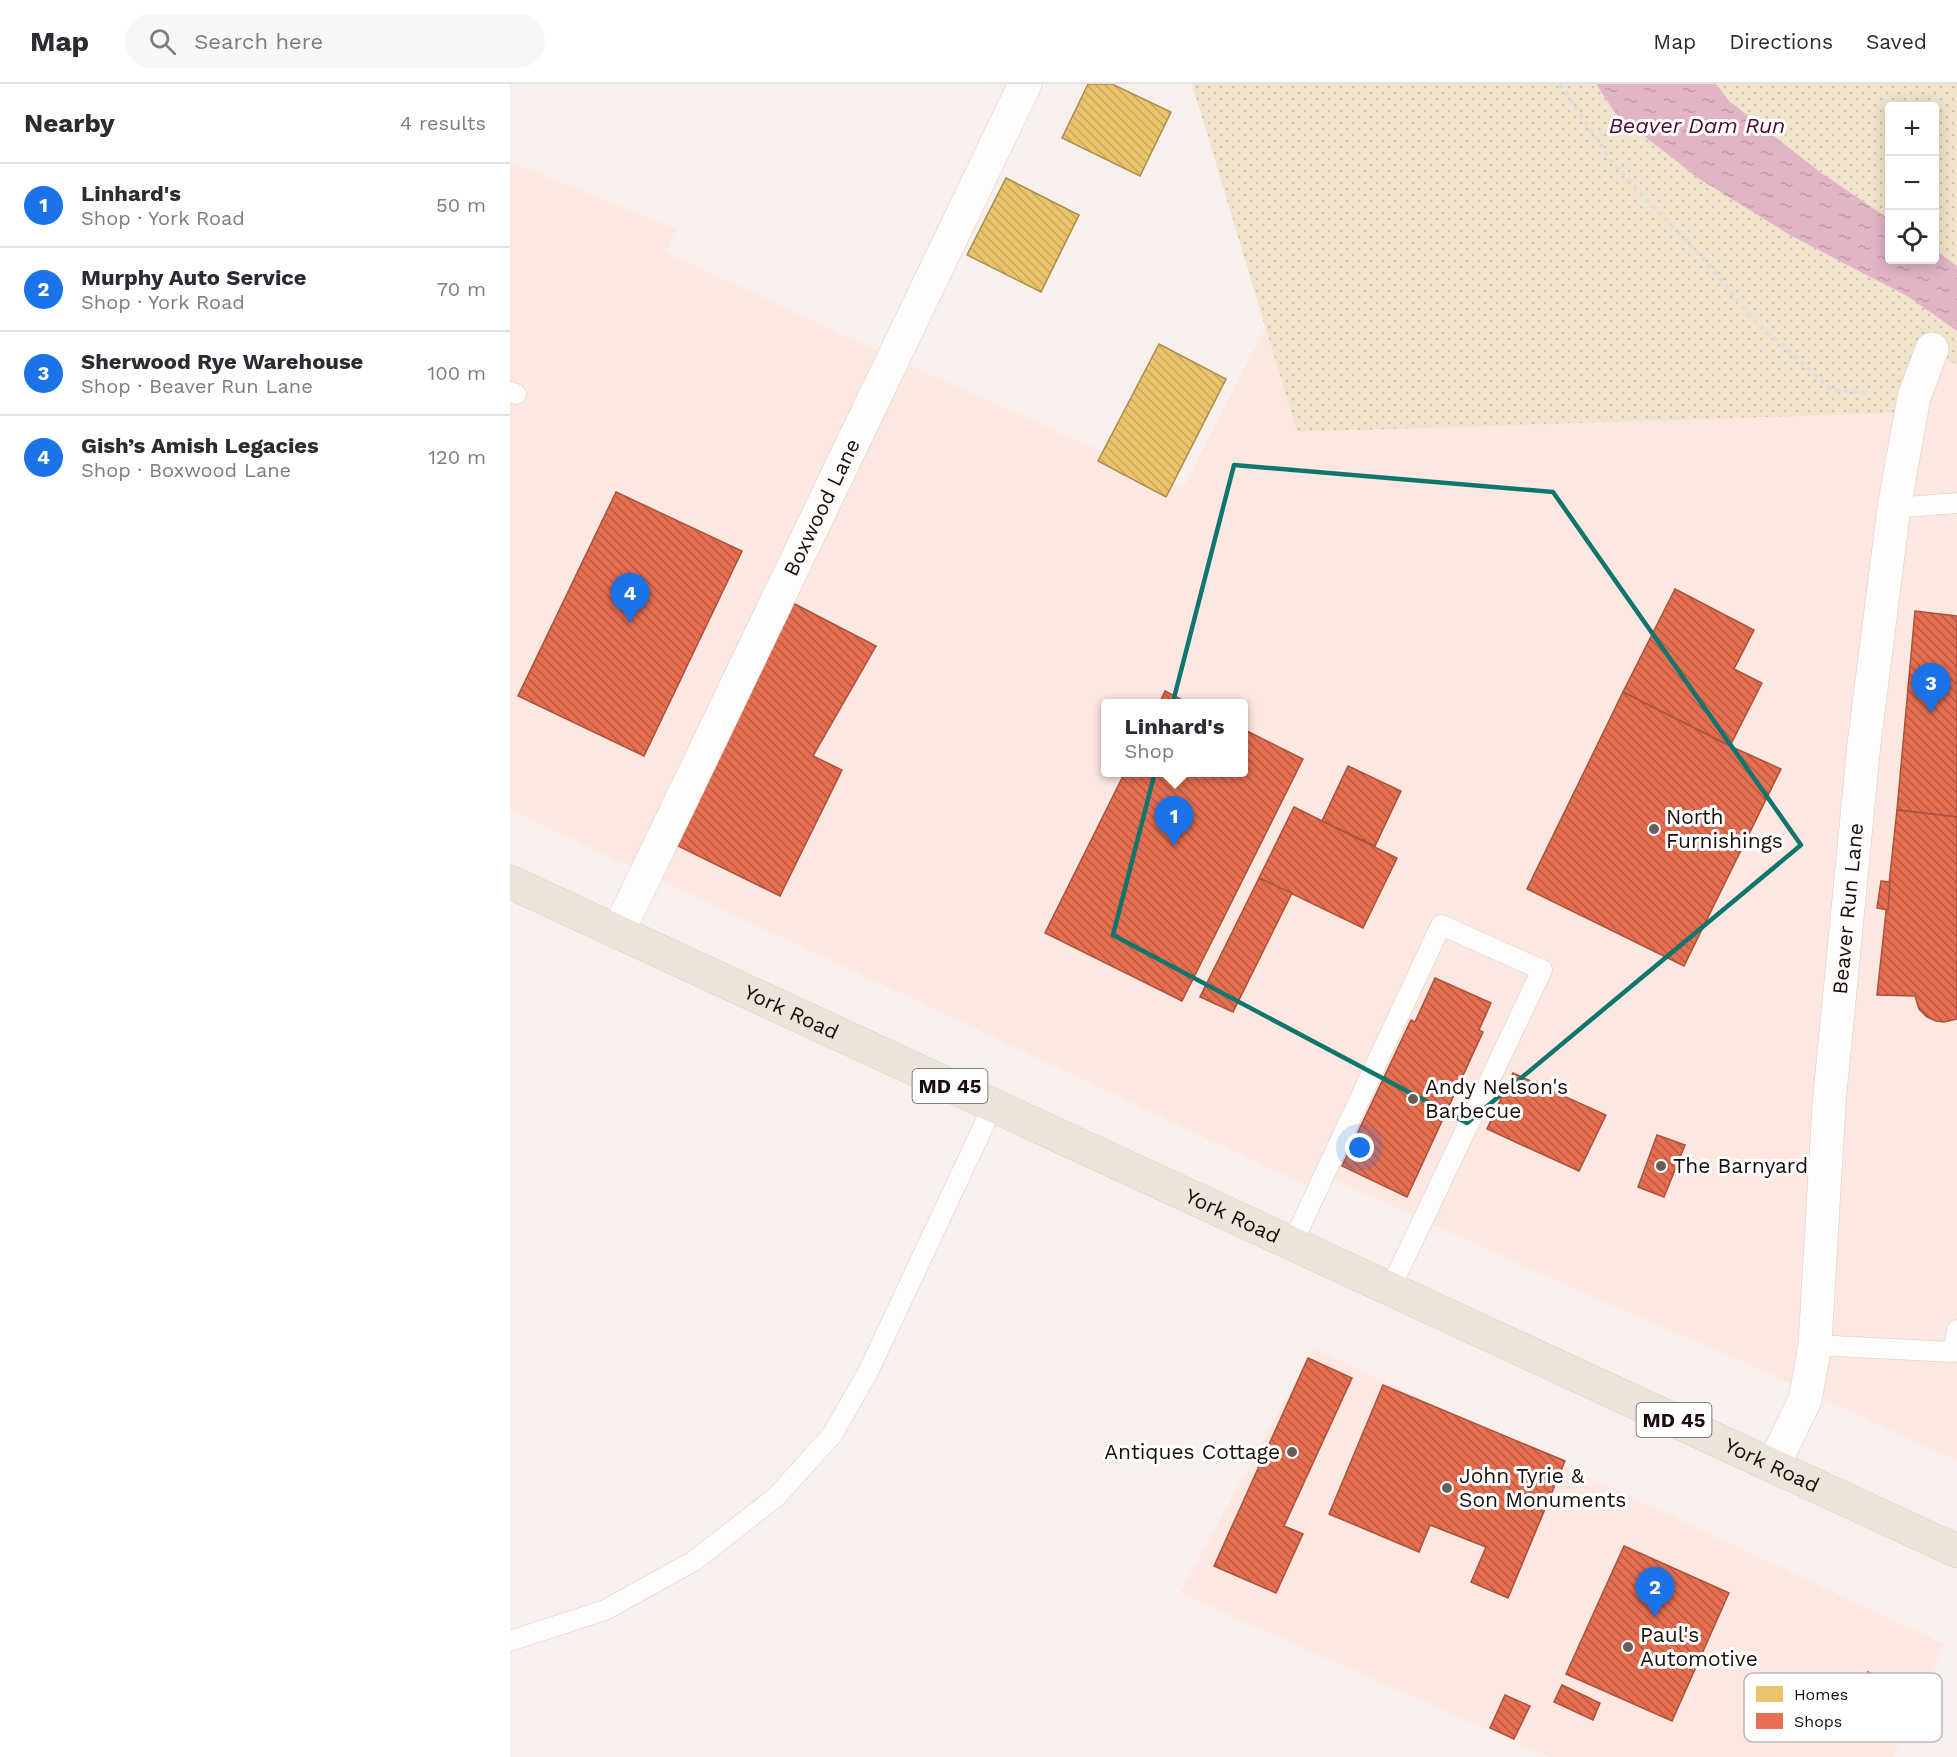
<!DOCTYPE html>
<html lang="en">
<head>
<meta charset="utf-8">
<style>
  body { margin:0; font-family:"Work Sans",sans-serif; background:#f7f7f7; color:#2b2b33 }
  .controls { position:absolute; right:18px; top:18px; display:grid; overflow:hidden; border-radius:6px; box-shadow:0 3px 15px #0003 }
  .controls button { width:54px; height:54px; display:grid; place-items:center; padding:0; border:0; border-bottom:2px solid #e1e1e2; background:#fff; color:#2b2b33; font:30px sans-serif }
  .you { position:absolute; left:850px; top:1064px; width:21px; height:21px; margin:-15px; border:4px solid #fff; border-radius:50%; background:#1a73e8; box-shadow:0 0 0 9px #1a73e833 }
  .badge { display:grid; place-items:center; width:39px; height:39px; border-radius:50%; background:#1a73e8; color:#fff; font-size:20px; font-weight:700 }
  .pin { position:absolute; translate:-50% -50px; filter:drop-shadow(0 2px 3px #0008) }
  .pin::after { content:''; position:absolute; top:32px; width:21px; height:18px; background:inherit; clip-path:polygon(0 0,100% 0,50% 100%) }
  .popup { position:absolute; left:591px; top:615px; width:147px; height:78px; box-sizing:border-box; display:grid; place-content:center; border-radius:6px; background:#fff; filter:drop-shadow(0 2px 4px #0005); font-size:20px; white-space:nowrap; color:#7c7c81 }
  .popup b { font-size:22px; color:#2b2b33 }
  .popup::after { content:''; position:absolute; left:50%; top:100%; margin-left:-12px; border:12px solid transparent; border-top-color:#fff }
  .list { margin:0; padding:0; list-style:none }
  h2 { display:flex; justify-content:space-between; align-items:center; height:78px; margin:0; padding:0 24px; font-size:26px }
  h2 small { font-size:20px; font-weight:400; color:#7c7c81 }
  .list li { display:grid; grid-template-columns:39px 1fr auto; gap:18px; align-items:center; box-sizing:border-box; height:84px; padding:0 24px; border-top:2px solid #e1e1e2 }
  .list b { display:block; font-size:22px; white-space:nowrap }
  .list p { margin:0; font-size:20px; white-space:nowrap; color:#7c7c81 }
  .list em { font-size:20px; font-style:normal; color:#7c7c81 }
  .icon { flex:none; width:33px; height:33px; fill:none; stroke:currentColor; stroke-width:2; stroke-linecap:round; stroke-linejoin:round }
  .map { position:relative; flex:none; width:1447px; height:1673px; overflow:hidden }
  header { display:flex; align-items:center; gap:36px; box-sizing:border-box; height:84px; padding:0 30px; background:#fff; border-bottom:2px solid #e1e1e2 }
  header strong { font-size:28px }
  nav { display:flex; gap:33px; margin-inline-start:auto; font-size:21px }
  .search { width:420px; height:54px; background:#f7f7f7; display:flex; align-items:center; gap:15px; box-sizing:border-box; padding:0 21px; border-radius:33px; color:#7c7c81; font-size:22px }
  main { display:flex }
  aside { flex:1; background:#fff }
  .map>svg:first-child { display:block }
</style>
</head>
<body>
<header>
<strong>Map</strong>
<div class="search"><svg class="icon" aria-label="search" viewBox="0 0 24 24"><circle cx="10" cy="10" r="6"/><path d="M15 15l6 6"/></svg>Search here</div>
<nav><a>Map</a><a>Directions</a><a>Saved</a></nav>
</header>
<main>
<aside>
<h2>Nearby<small>4 results</small></h2>
<ul class="list">
<li><span class="badge">1</span><div><b>Linhard's</b><p>Shop · York Road</p></div><em>50 m</em></li>
<li><span class="badge">2</span><div><b>Murphy Auto Service</b><p>Shop · York Road</p></div><em>70 m</em></li>
<li><span class="badge">3</span><div><b>Sherwood Rye Warehouse</b><p>Shop · Beaver Run Lane</p></div><em>100 m</em></li>
<li><span class="badge">4</span><div><b>Gish’s Amish Legacies</b><p>Shop · Boxwood Lane</p></div><em>120 m</em></li>
</ul>
</aside>
<div class="map">
<svg width="1447" height="1673" viewBox="0 0 1447 1673">
  <defs>
    <pattern id="park-dots" width="8" height="8" patternUnits="userSpaceOnUse" patternTransform="scale(1.5)"><rect width="8" height="8" fill="#f0e4cc"/><path d="M2 2h.1M6 6h.1" fill="none" stroke="#cdc2ae" stroke-width="1.8" stroke-linecap="round"/></pattern>
    <pattern id="water-ripples" width="26" height="14" patternUnits="userSpaceOnUse" patternTransform="scale(1.5)"><rect width="26" height="14" fill="#e1b4c6"/><path d="M2 4q2-2 4 0t4 0M15 11q2-2 4 0t4 0" fill="none" stroke="#c09aa9"/></pattern>
    <pattern id="homes-back-hatch" width="6" height="6" patternUnits="userSpaceOnUse" patternTransform="scale(1.5)"><rect width="6" height="6" fill="#e9c46a"/><path d="M-1 5l2 2M0 0l6 6M5-1l2 2" fill="none" stroke="#c7a75b"/></pattern>
    <pattern id="shops-back-hatch" width="6" height="6" patternUnits="userSpaceOnUse" patternTransform="scale(1.5)"><rect width="6" height="6" fill="#e76f51"/><path d="M-1 5l2 2M0 0l6 6M5-1l2 2" fill="none" stroke="#ba5a41"/></pattern>
  </defs>
  <rect width="100%" height="100%" fill="#f9f0ed"/>
  <g fill="#fce8e1" fill-rule="evenodd">
    <path d="M0 78 166 145 156 168 361 264 673 404 755 244 787 348 1175 335 1427 270 1447 281V1377L1229 1276 1078 1211 808 1088 799 1103 416 921 0 726ZM595 620H733V688H595Z"/>
    <polygon points="803,1264 1434,1560 1383,1673 1039,1673 670,1509"/>
  </g>
  <path fill="url(#park-dots)" fill-rule="evenodd" d="M682 0H1447V281L1427 270 1422 319 1383 329 787 348ZM1380 22H1424V176H1380Z"/>
  <polygon fill="url(#water-ripples)" points="1086,0 1206,0 1219,17 1310,88 1379,135 1380,176 1424,176 1425,166 1447,182 1447,247 1399,213 1280,151 1188,94 1106,30"/>
  <g fill="url(#homes-back-hatch)" stroke="#ab8d4d" stroke-width="1.5">
    <polygon points="578,0 602,0 661,28 630,92 552,54"/>
    <polygon points="496,94 569,131 531,208 457,171"/>
    <polygon points="649,260 716,295 656,413 588,377"/>
  </g>
  <g fill="url(#shops-back-hatch)" stroke="#aa523c" stroke-width="1.5">
    <polygon points="106,408 232,467 134,672 8,612"/>
    <polygon points="1165,505 1244,546 1224,585 1252,599 1220,662 1113,608"/>
    <polygon points="279,517 366,562 303,672 332,686 270,812 168,762"/>
    <polygon points="1405,527 1447,532 1447,733 1387,726"/>
    <polygon points="655,607 680,620 649,620"/>
    <polygon points="1113,608 1220,662 1271,685 1174,882 1017,805"/>
    <polygon points="733,645 793,675 672,917 535,849 615,688 733,688"/>
    <polygon points="838,682 891,707 865,762 812,737"/>
    <polygon points="784,723 887,774 853,844 749,794"/>
    <polygon points="1387,726 1447,733 1447,935 1434,938 1426,937 1417,933 1409,925 1405,912 1367,911"/>
    <polygon points="749,794 782,809 723,928 690,913"/>
    <polygon points="1371,797 1380,798 1378,826 1367,824"/>
    <polygon points="925,894 981,919 969,946 973,948 897,1113 832,1082 901,936 905,938"/>
    <polygon points="1003,989 1096,1031 1069,1087 977,1045"/>
    <polygon points="1147,1051 1175,1061 1154,1113 1128,1103"/>
    <polygon points="798,1274 842,1294 774,1442 793,1450 766,1509 704,1482"/>
    <polygon points="873,1301 1055,1377 998,1514 961,1498 976,1463 920,1441 909,1468 819,1430"/>
    <polygon points="1114,1462 1219,1509 1162,1637 1056,1590"/>
    <polygon points="1358,1588 1401,1609 1383,1646 1340,1625"/>
    <polygon points="1052,1601 1090,1619 1083,1636 1044,1618"/>
    <polygon points="995,1611 1020,1622 1004,1655 980,1644"/>
  </g>
  <g fill="none" stroke-linecap="round" stroke-linejoin="round">
    <defs>
      <g id="lane">
        <polyline points="0,308 6,310"/>
        <polyline points="1384,424 1447,419"/>
        <polyline points="782,1160 931,841 1032,886 880,1205"/>
        <polyline points="1305,1261 1443,1268 1447,1246"/>
        <polyline points="0,1557 95,1526 184,1477 266,1413 322,1351 358,1288 483,1022"/>
      </g>
      <g id="street">
        <path id="s1" d="M108 848 515 0"/>
        <path id="s2" d="M1263 1382 1295 1316 1305 1261 1319 1020 1354 660 1384 424 1404 313 1422 265"/>
      </g>
      <g id="primary">
        <path id="s3" d="M0 798 1447 1467"/>
      </g>
    </defs>
    <use href="#lane" stroke="#d7ccc8" stroke-width="21"/>
    <use href="#street" stroke="#d7ccc8" stroke-width="34"/>
    <use href="#primary" stroke="#d4cecc" stroke-width="34"/>
    <polyline stroke="#e0dddd" stroke-width="4" stroke-dasharray="4.5 4.5" stroke-linecap="butt" points="1050,0 1102,78 1198,180 1242,234 1322,306 1361,309"/>
    <use href="#lane" stroke="#fefdfc" stroke-width="20"/>
    <use href="#street" stroke="#fefdfc" stroke-width="33"/>
    <use href="#primary" stroke="#ede5d9" stroke-width="33"/>
  </g>
  <path fill="none" stroke="#0f766e" stroke-width="4.5" stroke-linejoin="round" d="M724 381 1043 408 1291 761 957 1039 603 851Z"/>
  <g fill="#695d59" stroke="#fff" stroke-width="2">
    <circle cx="1144" cy="745" r="6"/>
    <circle cx="903" cy="1015" r="6"/>
    <circle cx="1151" cy="1082" r="6"/>
    <circle cx="782" cy="1368" r="6"/>
    <circle cx="937" cy="1404" r="6"/>
    <circle cx="1118" cy="1563" r="6"/>
  </g>
  <g text-anchor="middle" stroke-width="6" stroke-linejoin="round" paint-order="stroke">
    <g fill="#fff" stroke="#5f5654" stroke-width="1.5">
      <rect x="402.5" y="985" width="75" height="34" rx="4.5"/>
      <rect x="1126.5" y="1319" width="75" height="34" rx="4.5"/>
    </g>
    <g font-size="20" font-weight="bold" fill="#1b0e0a">
      <text x="440" y="1009">MD 45</text>
      <text x="1164" y="1343">MD 45</text>
    </g>
    <g font-size="21" fill="#1b0e0a" stroke="#fff">
      <text dy="7" stroke="none"><textPath href="#s1" startOffset="471">Boxwood Lane</textPath></text>
      <text dy="7" stroke="none"><textPath href="#s2" startOffset="567">Beaver Run Lane</textPath></text>
      <text dy="7" stroke="none"><textPath href="#s3" startOffset="310">York Road</textPath></text>
      <text dy="7" stroke="none"><textPath href="#s3" startOffset="796">York Road</textPath></text>
      <text dy="7" stroke="none"><textPath href="#s3" startOffset="1390">York Road</textPath></text>
    </g>
    <g font-size="21" fill="#1b0e0a" stroke="#fff" text-anchor="start">
      <text x="1156" y="740">North<tspan x="1156" dy="24">Furnishings</tspan></text>
      <text x="915" y="1010">Andy Nelson's<tspan x="915" dy="24">Barbecue</tspan></text>
      <text x="1163" y="1089">The Barnyard</text>
      <text x="770" y="1375" text-anchor="end">Antiques Cottage</text>
      <text x="949" y="1399">John Tyrie &amp;<tspan x="949" dy="24">Son Monuments</tspan></text>
      <text x="1130" y="1558">Paul's<tspan x="1130" dy="24">Automotive</tspan></text>
    </g>
    <g font-size="22" font-style="italic" fill="#510934" stroke="#fff">
      <text x="1187" y="49">Beaver Dam Run</text>
    </g>
  </g>
  <rect x="1234" y="1589" width="198" height="69" rx="9" fill="#fff" stroke="#bbb7b6" stroke-width="1.5"/>
  <rect x="1246" y="1602" width="27" height="16" fill="#e9c46a"/>
  <rect x="1246" y="1629" width="27" height="16" fill="#e76f51"/>
  <g font-size="16" fill="#1b0e0a">
    <text x="1284" y="1616">Homes</text>
    <text x="1284" y="1643">Shops</text>
  </g>
</svg>
<div class="controls">
<button>+</button>
<button>−</button>
<button><svg class="icon" aria-label="locate" viewBox="0 0 24 24"><circle cx="12" cy="12" r="6"/><path d="M12 2v4M12 18v4M2 12h4M18 12h4"/></svg></button>
</div>
<div class="you"></div>
<div class="pin badge" style="left:664px;top:762px">1</div>
<div class="popup"><b>Linhard's</b>Shop</div>
<div class="pin badge" style="left:1145px;top:1533px">2</div>
<div class="pin badge" style="left:1421px;top:629px">3</div>
<div class="pin badge" style="left:120px;top:539px">4</div>
</div>
</main>
</body>
</html>
